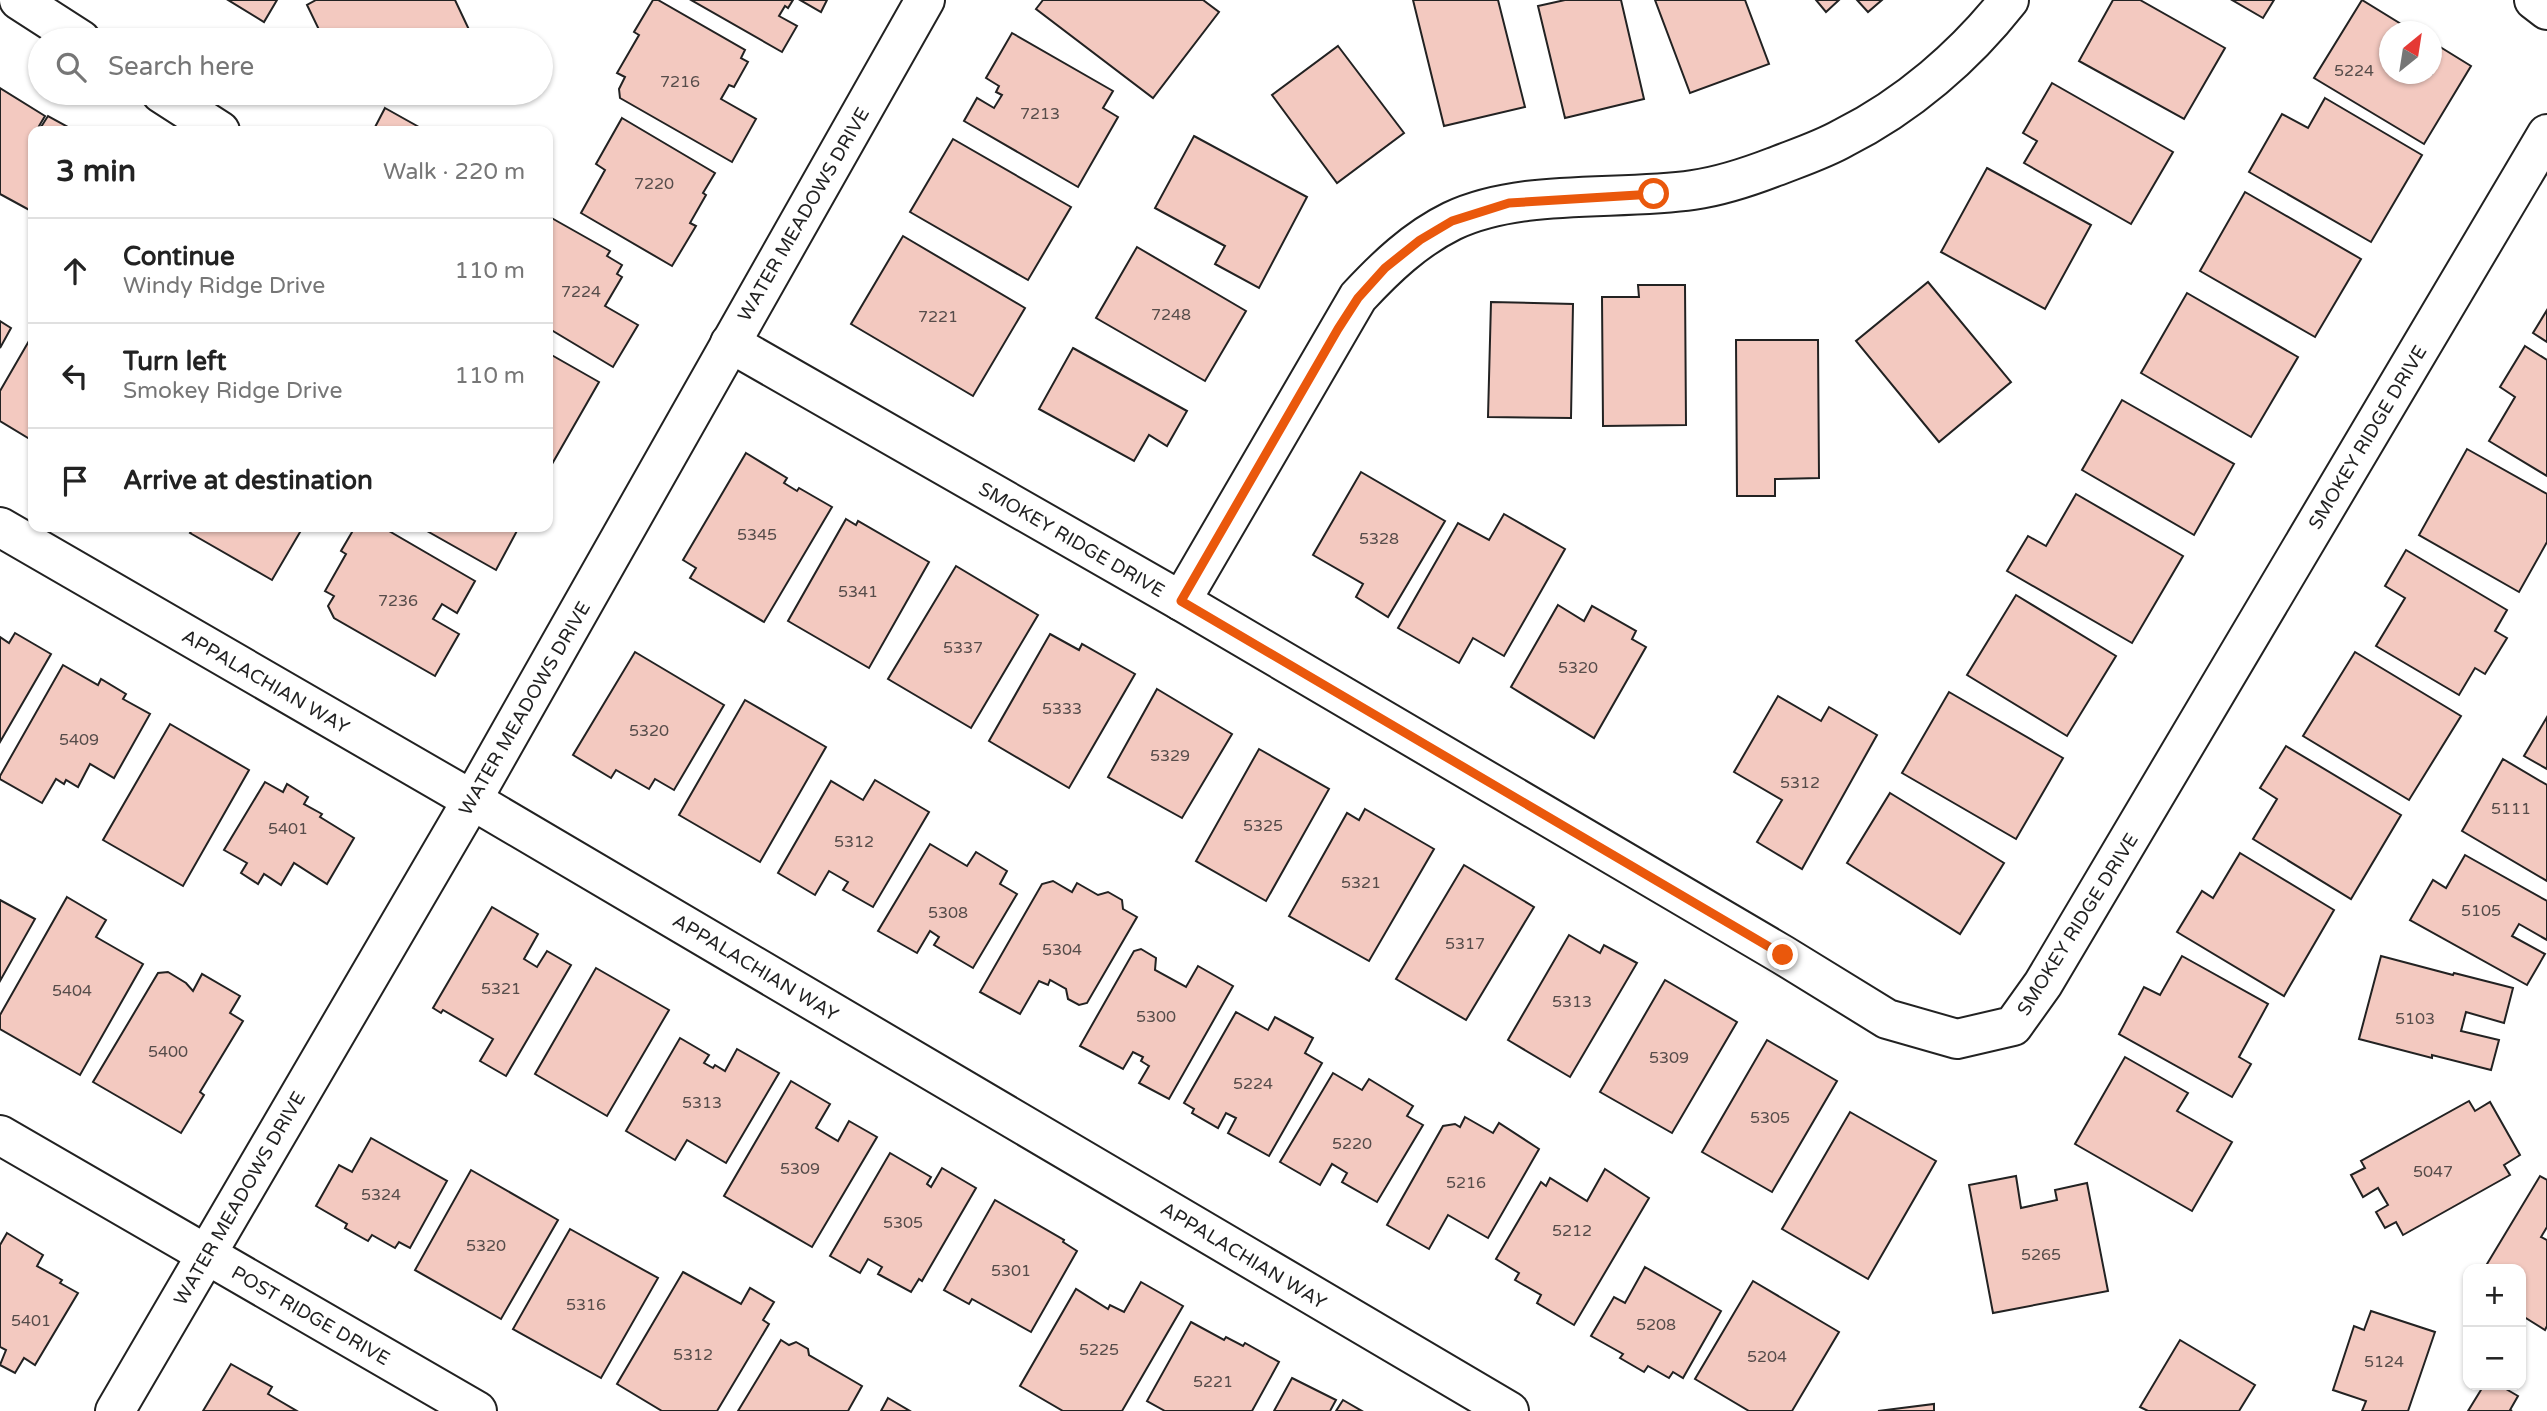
<!DOCTYPE html>
<html lang="en">
<head>
<meta charset="utf-8">
<style>
  body { margin:0; font-family:"Varela Round",sans-serif; background:#f6f6f6; color:#222 }
  .controls { position:absolute; right:21px; bottom:21px; display:grid; overflow:hidden; border-radius:14px; box-shadow:0 2px 5px #0004 }
  .controls button { width:63px; height:63px; display:grid; place-items:center; padding:0; border:0; border-bottom:2px solid #e0e0e0; background:#fff; color:#222; font:35px sans-serif }
  .compass { position:absolute; left:2379px; top:21px; width:63px; height:63px; border-radius:50%; background:#fff; box-shadow:0 2px 5px #0004; rotate:30deg }
  .stop { position:absolute; width:21px; height:21px; margin:-16px; border:5px solid #ea580c; border-radius:50%; background:#fff }
  .stop.end { background:#ea580c; border-color:#fff; box-shadow:0 2px 7px #0008 }
  .list { margin:0; padding:0; list-style:none }
  h2 { display:flex; justify-content:space-between; align-items:center; height:91px; margin:0; padding:0 28px; font-size:30px }
  h2 small { font-size:23px; font-weight:400; color:#767676 }
  .list li { display:grid; grid-template-columns:46px 1fr auto; gap:21px; align-items:center; box-sizing:border-box; height:105px; padding:0 28px; border-top:2px solid #e0e0e0 }
  .list b { display:block; font-size:26px; white-space:nowrap }
  .list p { margin:0; font-size:23px; white-space:nowrap; color:#767676 }
  .list em { font-size:23px; font-style:normal; color:#767676 }
  .icon { flex:none; width:38px; height:38px; fill:none; stroke:currentColor; stroke-width:2; stroke-linecap:round; stroke-linejoin:round }
  .map { position:relative; flex:none; width:2547px; height:1411px; overflow:hidden }
  .search { position:absolute; background:#fff; box-shadow:0 2px 5px #0004; left:28px; top:28px; width:525px; height:77px; display:flex; align-items:center; gap:18px; box-sizing:border-box; padding:0 24px; border-radius:38px; color:#767676; font-size:26px }
  .panel { position:absolute; background:#fff; box-shadow:0 2px 5px #0004; left:28px; top:126px; width:525px; height:406px; border-radius:14px }
  .map>svg:first-child { display:block }
</style>
</head>
<body>
<div class="map">
<svg width="2547" height="1411" viewBox="0 0 2547 1411">
  <rect width="100%" height="100%" fill="#fff"/>
  <g fill="#f3c9c0" stroke="#222" stroke-width="2">
    <polygon points="228,0 277,0 264,22"/>
    <polygon points="316,0 455,0 472,36 463,40 348,40 346,37 339,40 324,40 307,5"/>
    <polygon points="653,0 658,0 745,50 741,58 748,62 734,87 729,85 721,99 756,119 732,162 620,98 619,89 625,77 617,73 639,35 634,32"/>
    <polygon points="691,0 793,0 788,8 785,6 779,16 797,26 782,52"/>
    <polygon points="800,0 827,0 821,12"/>
    <polygon points="1043,0 1203,0 1219,12 1153,98 1036,9"/>
    <polygon points="1413,0 1498,0 1525,107 1444,126"/>
    <polygon points="1565,0 1621,0 1644,99 1565,118 1538,6"/>
    <polygon points="1655,0 1745,0 1769,64 1690,93"/>
    <polygon points="1816,0 1839,0 1826,12"/>
    <polygon points="1857,0 1882,0 1868,12"/>
    <polygon points="2113,0 2140,0 2225,48 2184,119 2079,61"/>
    <polygon points="2232,0 2274,0 2263,18"/>
    <polygon points="2362,0 2414,32 2390,32 2390,74 2432,74 2432,42 2471,66 2424,144 2314,78"/>
    <polygon points="1012,33 1113,91 1103,108 1118,117 1078,187 964,121 977,98 994,108 1002,95 996,92 999,86 986,78"/>
    <polygon points="1338,46 1404,133 1337,183 1272,95"/>
    <polygon points="2052,83 2173,152 2131,224 2024,163 2037,141 2023,133"/>
    <polygon points="0,88 45,116 39,126 41,127 48,116 70,128 68,131 33,131 33,212 0,194"/>
    <polygon points="2325,98 2422,155 2371,242 2249,172 2282,114 2308,128"/>
    <polygon points="385,108 426,131 373,131"/>
    <polygon points="622,118 715,173 703,193 706,195 690,223 696,226 672,266 581,213 605,170 596,164"/>
    <polygon points="1194,136 1307,197 1259,288 1215,264 1225,246 1155,208"/>
    <polygon points="953,139 1071,207 1028,280 910,212"/>
    <polygon points="1987,168 2091,225 2045,309 1941,252"/>
    <polygon points="2245,192 2361,259 2315,337 2200,271"/>
    <polygon points="548,216 610,251 607,256 622,265 617,274 622,277 605,306 638,325 613,367 548,328"/>
    <polygon points="903,236 1025,308 973,396 851,324"/>
    <polygon points="1137,247 1246,311 1205,381 1096,318"/>
    <polygon points="1928,282 2011,382 1939,442 1856,341"/>
    <polygon points="1638,285 1685,285 1686,425 1603,426 1602,297 1639,297"/>
    <polygon points="2187,293 2298,357 2251,437 2141,373"/>
    <polygon points="1491,302 1573,304 1571,418 1488,417"/>
    <polygon points="2547,310 2547,342 2533,333"/>
    <polygon points="0,321 11,328 0,348"/>
    <polygon points="33,334 33,441 0,421 0,391"/>
    <polygon points="1736,340 1818,340 1819,478 1775,479 1775,496 1737,496"/>
    <polygon points="2525,346 2547,360 2547,476 2489,441 2515,397 2500,387"/>
    <polygon points="1073,348 1187,411 1167,446 1149,435 1134,461 1039,409"/>
    <polygon points="548,353 599,382 552,464 548,461"/>
    <polygon points="2122,400 2234,464 2194,535 2082,470"/>
    <polygon points="2467,449 2547,494 2547,542 2519,592 2419,535"/>
    <polygon points="746,453 787,478 784,483 797,491 799,488 832,507 764,622 690,578 696,568 683,560"/>
    <polygon points="1361,472 1445,521 1388,617 1356,597 1363,584 1313,555"/>
    <polygon points="2076,494 2183,556 2132,643 2007,571 2028,536 2046,546"/>
    <polygon points="1504,514 1565,549 1504,656 1473,638 1459,663 1398,628 1458,523 1489,540"/>
    <polygon points="846,519 856,525 858,521 929,562 869,668 788,621"/>
    <polygon points="194,527 303,527 272,580 190,533"/>
    <polygon points="355,527 382,527 475,581 457,613 442,604 433,619 459,634 435,676 334,618 328,606 334,596 325,591 346,554 341,551"/>
    <polygon points="420,527 519,527 496,570"/>
    <polygon points="2406,550 2507,610 2495,631 2507,638 2485,674 2475,668 2459,695 2376,646 2405,598 2385,586"/>
    <polygon points="956,566 1038,615 971,728 888,679"/>
    <polygon points="2016,595 2116,656 2067,736 1967,675"/>
    <polygon points="1558,605 1584,621 1592,606 1636,631 1632,639 1646,647 1594,738 1511,687"/>
    <polygon points="15,633 51,654 0,742 0,637 9,643"/>
    <polygon points="1050,634 1079,650 1082,644 1135,674 1069,788 989,741"/>
    <polygon points="635,652 724,705 674,790 655,779 649,789 616,770 611,778 573,755"/>
    <polygon points="2355,652 2461,716 2409,800 2303,736"/>
    <polygon points="63,665 98,685 101,679 126,694 123,699 150,714 114,778 90,764 78,787 66,780 64,784 56,779 42,803 0,779 0,776"/>
    <polygon points="1157,689 1232,734 1182,818 1108,777"/>
    <polygon points="1949,692 2063,758 2016,839 1902,773"/>
    <polygon points="1778,696 1821,721 1829,707 1877,735 1802,869 1757,842 1782,800 1734,772"/>
    <polygon points="745,700 826,747 760,862 679,815"/>
    <polygon points="2547,717 2547,769 2524,756"/>
    <polygon points="170,724 249,770 183,886 103,840"/>
    <polygon points="2286,746 2401,815 2351,899 2253,839 2277,799 2260,788"/>
    <polygon points="1259,749 1329,789 1266,901 1196,861"/>
    <polygon points="2503,759 2547,785 2547,881 2462,831"/>
    <polygon points="875,780 929,812 873,907 843,890 848,882 829,871 815,895 778,873 831,781 863,800"/>
    <polygon points="265,782 283,792 287,784 308,797 304,804 322,814 320,817 354,838 327,884 294,863 281,885 264,874 258,884 241,873 247,863 224,850"/>
    <polygon points="1890,793 2004,863 1960,934 1847,863"/>
    <polygon points="1365,809 1434,849 1369,961 1289,916 1347,813 1359,820"/>
    <polygon points="930,844 967,866 976,852 1007,871 1000,884 1017,894 973,968 934,945 939,937 930,931 917,953 878,931"/>
    <polygon points="2240,853 2334,910 2284,996 2177,932 2202,891 2213,898"/>
    <polygon points="2465,855 2547,901 2547,940 2519,924 2512,936 2545,954 2527,985 2410,920 2433,880 2446,888"/>
    <polygon points="1464,865 1534,907 1466,1020 1396,979"/>
    <polygon points="1053,881 1072,892 1077,883 1098,895 1108,892 1122,900 1123,909 1137,917 1087,1003 1079,1005 1068,999 1066,989 1050,980 1048,985 1039,981 1020,1014 980,992 1042,884"/>
    <polygon points="67,897 106,920 96,937 143,964 80,1075 0,1029 0,1015"/>
    <polygon points="0,900 35,919 0,981"/>
    <polygon points="492,907 538,934 524,959 537,967 547,951 571,965 506,1076 480,1061 493,1039 443,1010 441,1013 433,1008"/>
    <polygon points="1569,935 1600,953 1604,945 1637,963 1570,1077 1508,1040"/>
    <polygon points="1141,949 1156,958 1155,970 1186,987 1198,966 1233,986 1169,1099 1139,1083 1149,1066 1141,1061 1143,1057 1133,1052 1123,1069 1080,1046 1134,951"/>
    <polygon points="2182,956 2268,1004 2239,1057 2251,1064 2232,1097 2119,1034 2144,987 2160,995"/>
    <polygon points="2381,956 2453,975 2454,973 2513,988 2504,1023 2466,1012 2461,1031 2499,1040 2491,1070 2432,1055 2432,1058 2359,1039"/>
    <polygon points="596,968 669,1010 607,1116 535,1074"/>
    <polygon points="168,972 186,983 193,991 202,974 240,996 230,1013 243,1021 200,1092 204,1095 181,1133 93,1082 158,973"/>
    <polygon points="1665,980 1737,1022 1672,1133 1600,1092"/>
    <polygon points="1236,1012 1268,1030 1275,1017 1313,1038 1305,1053 1322,1063 1269,1156 1228,1133 1236,1118 1226,1113 1218,1128 1192,1113 1194,1109 1184,1103"/>
    <polygon points="680,1038 709,1055 704,1063 713,1068 715,1065 725,1071 737,1049 779,1073 726,1163 687,1140 675,1160 626,1131"/>
    <polygon points="1767,1040 1837,1081 1772,1192 1702,1152"/>
    <polygon points="2125,1057 2188,1093 2177,1111 2232,1142 2192,1211 2075,1144"/>
    <polygon points="1333,1073 1362,1090 1369,1079 1413,1106 1407,1116 1423,1125 1377,1202 1342,1182 1347,1173 1332,1164 1320,1185 1280,1162"/>
    <polygon points="791,1081 830,1104 816,1128 838,1141 849,1121 877,1137 812,1247 724,1196"/>
    <polygon points="2469,1101 2475,1111 2490,1102 2520,1155 2504,1165 2510,1175 2403,1235 2396,1222 2385,1228 2376,1212 2388,1205 2378,1188 2363,1197 2351,1175 2365,1168 2361,1161"/>
    <polygon points="1850,1112 1936,1161 1868,1279 1782,1229"/>
    <polygon points="1465,1117 1493,1133 1499,1123 1539,1149 1488,1238 1448,1215 1429,1249 1387,1225 1443,1126 1455,1124 1460,1127"/>
    <polygon points="371,1138 447,1181 410,1248 399,1242 395,1248 372,1235 368,1241 345,1228 347,1224 316,1206 339,1165 352,1172"/>
    <polygon points="890,1153 931,1177 927,1184 931,1187 942,1168 976,1188 922,1281 919,1279 911,1292 878,1274 882,1267 868,1259 860,1273 830,1256"/>
    <polygon points="1605,1169 1649,1198 1574,1325 1537,1303 1541,1295 1515,1280 1519,1273 1496,1259 1541,1182 1546,1186 1550,1178 1587,1201"/>
    <polygon points="471,1170 558,1220 501,1319 415,1270"/>
    <polygon points="2016,1176 2021,1208 2057,1200 2055,1190 2087,1183 2108,1291 1993,1313 1969,1185"/>
    <polygon points="2540,1176 2547,1180 2547,1227 2541,1237 2547,1240 2547,1326 2545,1330 2521,1315 2521,1269 2484,1269"/>
    <polygon points="995,1200 1064,1240 1063,1242 1077,1251 1031,1332 972,1299 969,1304 944,1290"/>
    <polygon points="570,1229 658,1278 601,1378 513,1329"/>
    <polygon points="7,1233 43,1255 37,1266 62,1280 60,1283 78,1293 35,1365 24,1358 15,1373 0,1365 6,1350 0,1347 0,1245"/>
    <polygon points="1645,1267 1721,1311 1683,1378 1673,1372 1669,1378 1648,1366 1644,1372 1620,1358 1623,1354 1591,1336 1614,1297 1625,1303"/>
    <polygon points="683,1272 741,1304 750,1288 774,1302 763,1320 769,1324 717,1411 662,1411 617,1384"/>
    <polygon points="1753,1281 1839,1332 1792,1411 1749,1411 1695,1379"/>
    <polygon points="1141,1282 1183,1306 1122,1411 1063,1411 1020,1386 1076,1289 1108,1309 1110,1305 1124,1312"/>
    <polygon points="2371,1311 2435,1332 2408,1411 2362,1411 2366,1401 2333,1390 2354,1326 2364,1330"/>
    <polygon points="1191,1322 1224,1340 1226,1337 1243,1346 1245,1343 1279,1362 1252,1411 1165,1411 1147,1401"/>
    <polygon points="781,1340 789,1345 796,1342 808,1349 809,1355 862,1386 848,1411 738,1411"/>
    <polygon points="2180,1340 2255,1385 2239,1411 2148,1411 2140,1407"/>
    <polygon points="231,1364 272,1387 268,1394 297,1411 203,1411"/>
    <polygon points="1292,1378 1336,1400 1330,1411 1274,1411"/>
    <polygon points="2484,1385 2499,1385 2518,1396 2510,1410 2512,1411 2468,1411"/>
    <polygon points="888,1398 910,1411 881,1411"/>
    <polygon points="1343,1400 1362,1411 1336,1411"/>
    <polygon points="1934,1404 1934,1411 1878,1411"/>
  </g>
  <g fill="none" stroke-linecap="round" stroke-linejoin="round">
    <defs>
      <g id="minor">
        <polyline points="19,0 81,40"/>
        <polyline points="2534,0 2547,10"/>
        <polyline points="161,93 220,131"/>
        <polyline points="730,343 1181,601 1783,955 1887,1019 1957,1039 2013,1026 2043,984 2547,134"/>
        <polyline points="0,527 472,800 1509,1411"/>
        <path d="M1181 601 1358 297C1385 268 1415 239 1452 221 1522 188 1617 201 1693 190 1721 186 1748 177 1774 167 1797 158 1822 150 1843 138 1907 106 1965 56 2009 0"/>
        <polyline points="0,1135 477,1411"/>
        <polyline points="115,1411 472,800 925,0"/>
      </g>
    </defs>
    <use href="#minor" stroke="#222" stroke-width="42"/>
    <use href="#minor" stroke="#fff" stroke-width="38"/>
  </g>
  <g fill="none" stroke-linecap="round" stroke-linejoin="round">
    <polyline stroke="#ea580c" stroke-width="9" points="1654,194 1509,203 1452,221 1420,240 1385,268 1358,298 1338,329 1181,601 1783,955"/>
  </g>
  <g text-anchor="middle" stroke-width="5" stroke-linejoin="round" paint-order="stroke">
    <g font-size="16" fill="#564c4a">
      <text x="2354" y="76">5224</text>
      <text x="680" y="87">7216</text>
      <text x="1040" y="119">7213</text>
      <text x="654" y="189">7220</text>
      <text x="581" y="297">7224</text>
      <text x="1171" y="320">7248</text>
      <text x="938" y="322">7221</text>
      <text x="757" y="540">5345</text>
      <text x="1379" y="544">5328</text>
      <text x="858" y="597">5341</text>
      <text x="398" y="606">7236</text>
      <text x="963" y="653">5337</text>
      <text x="1578" y="673">5320</text>
      <text x="1062" y="714">5333</text>
      <text x="649" y="736">5320</text>
      <text x="79" y="745">5409</text>
      <text x="1170" y="761">5329</text>
      <text x="1800" y="788">5312</text>
      <text x="2511" y="814">5111</text>
      <text x="1263" y="831">5325</text>
      <text x="288" y="834">5401</text>
      <text x="854" y="847">5312</text>
      <text x="1361" y="888">5321</text>
      <text x="2481" y="916">5105</text>
      <text x="948" y="918">5308</text>
      <text x="1465" y="949">5317</text>
      <text x="1062" y="955">5304</text>
      <text x="501" y="994">5321</text>
      <text x="72" y="996">5404</text>
      <text x="1572" y="1007">5313</text>
      <text x="1156" y="1022">5300</text>
      <text x="2415" y="1024">5103</text>
      <text x="168" y="1057">5400</text>
      <text x="1669" y="1063">5309</text>
      <text x="1253" y="1089">5224</text>
      <text x="702" y="1108">5313</text>
      <text x="1770" y="1123">5305</text>
      <text x="1352" y="1149">5220</text>
      <text x="800" y="1174">5309</text>
      <text x="2433" y="1177">5047</text>
      <text x="1466" y="1188">5216</text>
      <text x="381" y="1200">5324</text>
      <text x="903" y="1228">5305</text>
      <text x="1572" y="1236">5212</text>
      <text x="486" y="1251">5320</text>
      <text x="2041" y="1260">5265</text>
      <text x="1011" y="1276">5301</text>
      <text x="586" y="1310">5316</text>
      <text x="31" y="1326">5401</text>
      <text x="1656" y="1330">5208</text>
      <text x="1099" y="1355">5225</text>
      <text x="693" y="1360">5312</text>
      <text x="1767" y="1362">5204</text>
      <text x="2384" y="1367">5124</text>
      <text x="1213" y="1387">5221</text>
    </g>
    <g font-size="19" fill="#222" stroke="#fff">
      <text transform="translate(803 214) rotate(-60)" y="7">WATER MEADOWS DRIVE</text>
      <text transform="translate(2367 437) rotate(-59)" y="7">SMOKEY RIDGE DRIVE</text>
      <text transform="translate(1072 539) rotate(30)" y="7">SMOKEY RIDGE DRIVE</text>
      <text transform="translate(266 681) rotate(30)" y="7">APPALACHIAN WAY</text>
      <text transform="translate(524 708) rotate(-60)" y="7">WATER MEADOWS DRIVE</text>
      <text transform="translate(2077 924) rotate(-58)" y="7">SMOKEY RIDGE DRIVE</text>
      <text transform="translate(756 967) rotate(31)" y="7">APPALACHIAN WAY</text>
      <text transform="translate(239 1198) rotate(-60)" y="7">WATER MEADOWS DRIVE</text>
      <text transform="translate(1244 1255) rotate(31)" y="7">APPALACHIAN WAY</text>
      <text transform="translate(311 1315) rotate(30)" y="7">POST RIDGE DRIVE</text>
    </g>
  </g>
</svg>
<div class="controls">
<button>+</button>
<button>−</button>
</div>
<svg class="compass" viewBox="-18 -18 36 36"><path d="M0-13l5 13h-10z" fill="#e53935"/><path d="M0 13l5-13h-10z" fill="#767676"/></svg>
<div class="stop" style="left:1654px;top:194px"></div>
<div class="stop end" style="left:1783px;top:955px"></div>
<div class="search"><svg class="icon" aria-label="search" viewBox="0 0 24 24"><circle cx="10" cy="10" r="6"/><path d="M15 15l6 6"/></svg>Search here</div>
<section class="panel">
<h2>3 min<small>Walk · 220 m</small></h2>
<ul class="list">
<li><svg class="icon" aria-label="ahead" viewBox="0 0 24 24"><path d="M12 20V5M6 11l6-6 6 6"/></svg><div><b>Continue</b><p>Windy Ridge Drive</p></div><em>110 m</em></li>
<li><svg class="icon" aria-label="left" viewBox="0 0 24 24"><path d="M17 20v-9H6M10 6l-5 5 5 5"/></svg><div><b>Turn left</b><p>Smokey Ridge Drive</p></div><em>110 m</em></li>
<li><svg class="icon" aria-label="arrive" viewBox="0 0 24 24"><path d="M6 21V4h12l-3 4 3 4H6"/></svg><div><b>Arrive at destination</b></div></li>
</ul>
</section>
</div>
</body>
</html>
